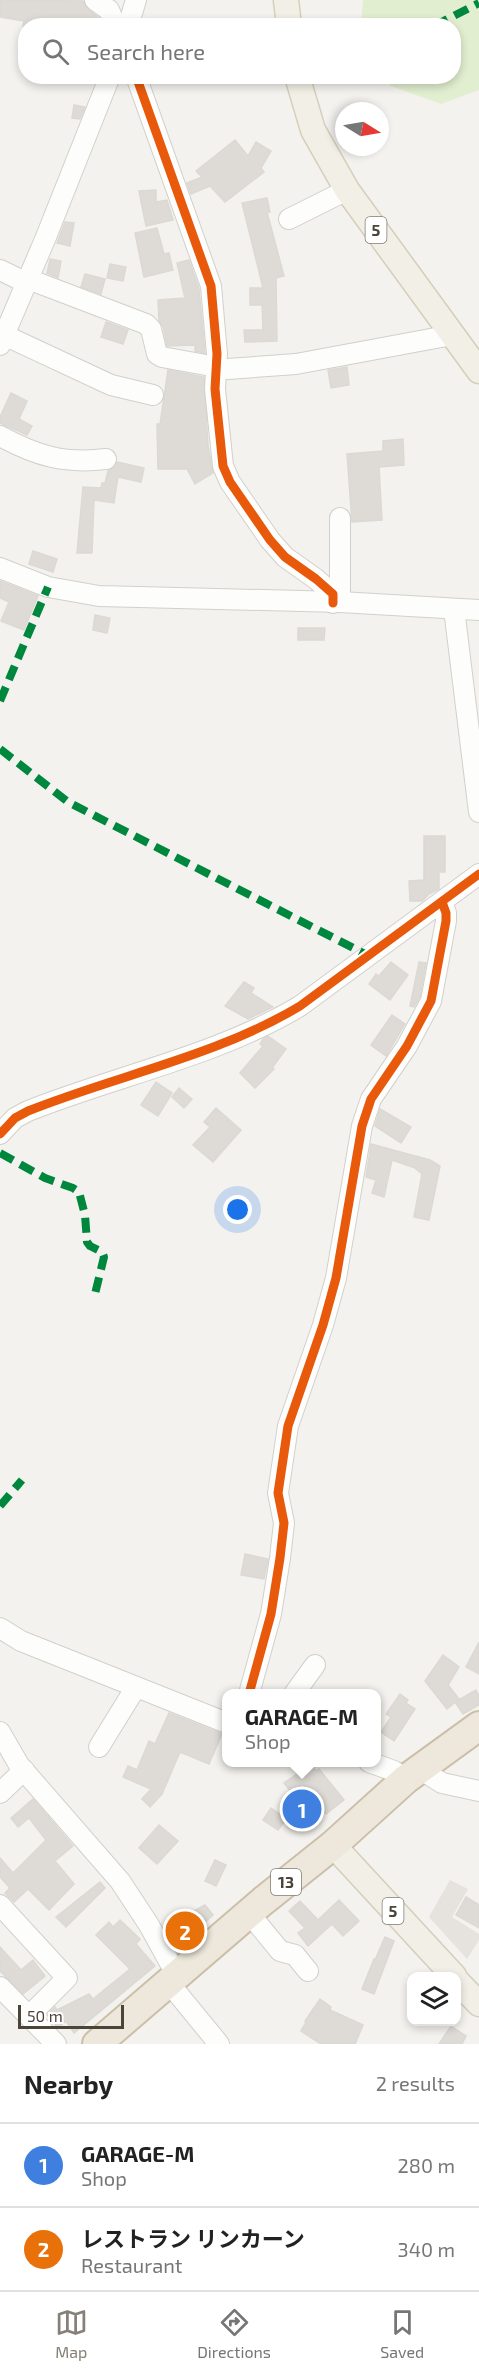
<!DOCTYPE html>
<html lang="en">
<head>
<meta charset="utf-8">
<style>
  body { margin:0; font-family:"Exo 2","Noto Sans JP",sans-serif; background:#f6f6f6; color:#222 }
  .controls { position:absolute; right:18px; bottom:18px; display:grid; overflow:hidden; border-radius:12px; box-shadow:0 3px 9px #0003 }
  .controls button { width:54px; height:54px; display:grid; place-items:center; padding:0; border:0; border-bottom:2px solid #e0e0e0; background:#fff; color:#222; font:30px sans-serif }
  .compass { position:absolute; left:335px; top:102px; width:54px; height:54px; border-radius:50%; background:#fff; box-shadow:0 3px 9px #0003; rotate:101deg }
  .scale { position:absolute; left:18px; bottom:15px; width:106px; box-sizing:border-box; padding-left:6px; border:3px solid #4b4439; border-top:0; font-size:16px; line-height:21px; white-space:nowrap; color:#4b4439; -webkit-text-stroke:4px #fff; paint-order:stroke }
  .you { position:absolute; left:238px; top:1210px; width:21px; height:21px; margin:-15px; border:4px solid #fff; border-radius:50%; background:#1a73e8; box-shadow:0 0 0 9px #1a73e833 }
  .badge { display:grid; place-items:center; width:39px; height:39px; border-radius:50%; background:#868178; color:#fff; font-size:20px; font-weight:700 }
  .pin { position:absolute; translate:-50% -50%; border:3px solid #fff; box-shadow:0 2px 6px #0006 }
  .popup { position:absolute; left:222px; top:1689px; width:159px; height:78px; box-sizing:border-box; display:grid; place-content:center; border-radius:12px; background:#fff; filter:drop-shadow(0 2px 4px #0005); font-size:20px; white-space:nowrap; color:#767676 }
  .popup b { font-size:22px; color:#222 }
  .popup::after { content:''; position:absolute; left:50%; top:100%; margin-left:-12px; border:12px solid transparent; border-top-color:#fff }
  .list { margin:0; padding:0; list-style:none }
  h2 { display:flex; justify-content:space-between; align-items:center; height:78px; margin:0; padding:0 24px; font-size:26px }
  h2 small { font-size:20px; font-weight:400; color:#767676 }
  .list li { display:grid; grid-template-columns:39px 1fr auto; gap:18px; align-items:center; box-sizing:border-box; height:84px; padding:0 24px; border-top:2px solid #e0e0e0 }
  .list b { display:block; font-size:22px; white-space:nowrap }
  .list p { margin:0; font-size:20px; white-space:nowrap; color:#767676 }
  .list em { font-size:20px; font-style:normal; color:#767676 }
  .icon { flex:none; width:33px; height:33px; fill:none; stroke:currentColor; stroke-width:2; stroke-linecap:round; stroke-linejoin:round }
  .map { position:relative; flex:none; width:479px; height:2044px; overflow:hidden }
  .search { position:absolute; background:#fff; box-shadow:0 3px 9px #0003; left:18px; right:18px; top:18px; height:66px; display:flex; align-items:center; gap:15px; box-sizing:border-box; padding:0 21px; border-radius:24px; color:#767676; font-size:22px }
  .sheet { height:246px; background:#fff }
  nav { display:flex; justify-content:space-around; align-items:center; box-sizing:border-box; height:84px; border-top:2px solid #e0e0e0; background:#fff; font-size:16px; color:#767676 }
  nav a { display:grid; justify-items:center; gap:3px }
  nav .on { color:#868178 }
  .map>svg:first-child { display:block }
</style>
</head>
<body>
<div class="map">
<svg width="479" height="2044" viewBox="0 0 479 2044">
  <rect width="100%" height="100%" fill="#f4f2ee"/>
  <polygon fill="#e1eecf" points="363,0 479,0 479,90 441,104 391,86 382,77 454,76 454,26 361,25"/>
  <polygon fill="#e6e3df" points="450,1880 468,1889 452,1917 479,1934 479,1940 467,1959 429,1917"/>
  <g fill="#dedbd6" stroke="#dcd9d4" stroke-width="1.5">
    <polygon points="0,0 83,1 88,9 99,18 103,26 23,26 24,21 1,17"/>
    <polygon points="74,105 85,107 80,119 72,118"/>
    <polygon points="235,140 248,156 256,142 271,151 261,168 264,172 225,202 210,186 191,194 187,183 202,177 196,171"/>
    <polygon points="156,190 156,202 167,200 173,220 146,226 139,191"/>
    <polygon points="267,198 270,212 267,212 284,276 276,278 277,341 245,342 244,330 263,330 262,305 250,305 250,288 263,288 242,203"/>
    <polygon points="65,222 74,223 70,246 57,243"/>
    <polygon points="157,228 164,254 169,253 173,270 144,277 135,233"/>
    <polygon points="50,259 61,261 58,278 47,273"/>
    <polygon points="189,260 199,289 205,353 195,351 195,345 167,346 163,326 159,320 158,300 185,298 177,263"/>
    <polygon points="110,264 126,267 123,281 107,278"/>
    <polygon points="85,274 105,279 101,294 81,287"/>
    <polygon points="106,322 128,330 123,344 101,337"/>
    <polygon points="347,367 349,385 331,388 328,370"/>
    <polygon points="168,370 204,377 208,446 213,473 195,484 187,469 158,469 157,424 160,424"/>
    <polygon points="11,393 27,401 19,419 32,426 27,435 0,423 0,417"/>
    <polygon points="403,439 404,465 379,467 382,520 352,522 347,454 383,451 383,441"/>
    <polygon points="117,462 144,468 141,482 118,477 114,503 94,500 92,553 77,553 83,487 101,488 102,483 105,483 108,471 113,468"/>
    <polygon points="33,551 57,559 53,572 29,564"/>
    <polygon points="0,581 38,596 24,630 1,621 9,602 0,598"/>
    <polygon points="95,615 110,618 107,633 93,630"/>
    <polygon points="298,628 325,628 324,640 298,640"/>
    <polygon points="424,836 445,836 445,872 439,872 439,889 429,894 422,901 410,901 409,881 424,880"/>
    <polygon points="391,962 408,975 390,1000 369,984 376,974 379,976"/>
    <polygon points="419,962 426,963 420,997 414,1007 410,1006"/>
    <polygon points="244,982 254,988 251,993 273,1007 248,1019 225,1006"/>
    <polygon points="392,1015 405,1024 386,1056 371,1045"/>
    <polygon points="268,1036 286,1049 272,1068 274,1069 255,1088 240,1073 263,1046 260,1044 263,1039"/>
    <polygon points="156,1082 172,1093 158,1116 141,1105"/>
    <polygon points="179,1088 192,1099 184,1108 172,1097"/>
    <polygon points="216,1108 241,1130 213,1162 193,1145 210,1127 204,1122"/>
    <polygon points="380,1109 411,1127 401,1143 375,1126"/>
    <polygon points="371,1144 430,1160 440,1166 429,1220 414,1217 422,1174 415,1168 392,1160 384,1197 372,1193 376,1180 366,1177"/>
    <polygon points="245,1554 268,1559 264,1579 241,1575"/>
    <polygon points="479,1642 479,1674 466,1667"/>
    <polygon points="443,1655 459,1667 448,1685 459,1699 447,1709 425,1681"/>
    <polygon points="476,1690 479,1696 479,1705 463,1714 455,1702"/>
    <polygon points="400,1694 408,1700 406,1703 415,1709 394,1741 381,1732 391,1717 386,1714"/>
    <polygon points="169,1713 222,1734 209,1764 180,1752 162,1794 150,1807 142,1799 151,1789 123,1777 128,1766 137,1770 149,1741 155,1744"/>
    <polygon points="305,1762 310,1762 316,1771 319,1769 344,1800 326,1814 305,1787 303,1785 292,1793 284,1783 297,1774 294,1770"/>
    <polygon points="33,1799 73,1846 55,1861 74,1884 49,1910 28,1889 14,1902 5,1893 10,1888 0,1877 0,1858 13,1873 46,1840 29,1818 18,1827 11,1818"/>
    <polygon points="271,1808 284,1817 284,1822 278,1830 263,1820"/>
    <polygon points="159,1825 178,1841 157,1864 139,1848"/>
    <polygon points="215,1860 226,1865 216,1886 205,1881"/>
    <polygon points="100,1882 105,1888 66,1927 56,1917"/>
    <polygon points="466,1897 479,1905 479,1928 456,1915"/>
    <polygon points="339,1900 359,1921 343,1936 332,1924 308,1946 298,1933 305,1928 289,1911 300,1901 318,1920"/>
    <polygon points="205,1905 213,1915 176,1949 167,1933 184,1916"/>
    <polygon points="120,1920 140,1939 136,1944 155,1966 74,2033 66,2021 58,2028 47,2015 55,2007 57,2010 89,1994 93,1999 130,1969 96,1935 109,1922 113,1927"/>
    <polygon points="385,1937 394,1941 374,1994 362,1989 374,1959 375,1960"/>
    <polygon points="0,1947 21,1970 33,1960 45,1976 23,1994 0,1971"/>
    <polygon points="320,1999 331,2007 330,2010 363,2025 355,2044 321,2044 301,2031 306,2022 305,2021"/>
    <polygon points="451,2026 466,2036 462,2044 439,2044"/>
  </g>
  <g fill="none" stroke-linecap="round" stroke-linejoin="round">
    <defs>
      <g id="minor">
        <polyline points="95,0 109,10 116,26"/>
        <polyline points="128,26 136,0"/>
        <polyline points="136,76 211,286 217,354 215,389 223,466 230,482 270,540 285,557 316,579 333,594 333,603"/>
        <polyline points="289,219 347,190"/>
        <polyline points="0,270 27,283"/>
        <polyline points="28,279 146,324 151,329 157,354 162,357 228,369 296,364 452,335"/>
        <polyline points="4,335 111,385 153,395"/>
        <polyline points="0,345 46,237 110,76"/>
        <path d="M0 436C37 456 64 464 106 459"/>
        <polyline points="340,518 340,602"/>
        <polyline points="0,568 48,587 99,596 340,602 479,610"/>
        <polyline points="454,609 479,812"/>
        <path d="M0 1134 15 1118 28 1111C118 1075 217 1056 300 1006L479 874"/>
        <polyline points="0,1628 21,1641 227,1723"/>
        <polyline points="249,1694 271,1614 280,1558 284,1523 278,1493 288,1426 323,1325 336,1278 362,1126 371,1099 407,1046 431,1001 446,921 446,913 442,902"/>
        <polyline points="294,1694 315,1665"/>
        <polyline points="0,1732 19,1765 120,1881 149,1925 177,1976"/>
        <polyline points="99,1747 136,1687"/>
        <polyline points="369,1762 394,1771 406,1779"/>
        <polyline points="420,1769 442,1783 479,1791"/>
        <polyline points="0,1793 24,1770"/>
        <polyline points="0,1905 67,1978 29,2016"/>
        <polyline points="249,1913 280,1951 295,1955 308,1971"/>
        <polyline points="169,1983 219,2044"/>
        <polyline points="0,1987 56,2044"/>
      </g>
      <g id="major">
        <polyline points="286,0 289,26"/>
        <polyline points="297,76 313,130 347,190 479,371"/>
        <polyline points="333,1845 454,1976"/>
        <polyline points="456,1980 479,2004"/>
      </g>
      <polyline id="highway" points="97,2044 263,1901 333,1845 406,1779 479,1726"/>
    </defs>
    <use href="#minor" stroke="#d2d0cb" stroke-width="22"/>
    <use href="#major" stroke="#d6cebb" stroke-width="27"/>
    <use href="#highway" stroke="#ccbfa9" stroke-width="32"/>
    <use href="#minor" stroke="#fdfdfc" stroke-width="20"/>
    <use href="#major" stroke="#f2efe6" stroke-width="24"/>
    <use href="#highway" stroke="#ede8db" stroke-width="28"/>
    <g stroke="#00873e" stroke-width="8" stroke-dasharray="15 8" stroke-linecap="butt">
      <polyline points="434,26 479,3"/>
      <polyline points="298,79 303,76"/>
      <polyline points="0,701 48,587"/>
      <polyline points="0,749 68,802 369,956"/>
      <polyline points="0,1153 45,1178 73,1188 79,1192 85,1215 87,1242 90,1246 102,1252 104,1257 95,1294"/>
      <polyline points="0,1506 22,1480"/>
    </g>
    <defs>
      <g id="cycleway">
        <polyline points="136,76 211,286 217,354 215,389 223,466 230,482 270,540 285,557 316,579 333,594 333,603"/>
        <path d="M0 1134 15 1118 28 1111C118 1075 217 1056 300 1006L479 874"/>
        <polyline points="249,1694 271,1614 280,1558 284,1523 278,1493 288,1426 323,1325 336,1278 362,1126 371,1099 407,1046 431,1001 446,921 446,913 442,902"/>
      </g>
    </defs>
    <use href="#cycleway" stroke="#fff" stroke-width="13"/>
    <use href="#cycleway" stroke="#e8590c" stroke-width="9"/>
  </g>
  <g text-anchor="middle" stroke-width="4.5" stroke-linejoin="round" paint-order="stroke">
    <g fill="#fff" stroke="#817c74" stroke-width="1.5">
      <rect x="365.5" y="217" width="21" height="26" rx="4.5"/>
      <rect x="271" y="1869" width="30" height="26" rx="4.5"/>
      <rect x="382.5" y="1898" width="21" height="26" rx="4.5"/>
    </g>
    <g font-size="16" font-weight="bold" fill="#4b4439">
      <text x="376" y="236">5</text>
      <text x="286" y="1888">13</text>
      <text x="393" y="1917">5</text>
    </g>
  </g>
</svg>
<div class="controls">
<button><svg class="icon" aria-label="layers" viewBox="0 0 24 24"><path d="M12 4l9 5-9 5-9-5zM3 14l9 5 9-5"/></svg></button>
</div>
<svg class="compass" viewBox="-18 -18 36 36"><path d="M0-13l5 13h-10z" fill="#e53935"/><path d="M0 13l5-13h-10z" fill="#767676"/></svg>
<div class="scale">50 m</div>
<div class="you"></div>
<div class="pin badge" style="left:302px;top:1809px;background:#3f7fe0">1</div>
<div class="popup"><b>GARAGE-M</b>Shop</div>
<div class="pin badge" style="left:185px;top:1931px;background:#e8710a">2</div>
<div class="search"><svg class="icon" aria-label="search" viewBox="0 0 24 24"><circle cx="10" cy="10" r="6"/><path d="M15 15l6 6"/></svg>Search here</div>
</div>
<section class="sheet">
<h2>Nearby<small>2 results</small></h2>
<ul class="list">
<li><span class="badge" style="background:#3f7fe0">1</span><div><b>GARAGE-M</b><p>Shop</p></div><em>280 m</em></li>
<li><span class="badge" style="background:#e8710a">2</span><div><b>レストラン リンカーン</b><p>Restaurant</p></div><em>340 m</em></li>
</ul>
</section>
<nav>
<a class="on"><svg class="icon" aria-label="map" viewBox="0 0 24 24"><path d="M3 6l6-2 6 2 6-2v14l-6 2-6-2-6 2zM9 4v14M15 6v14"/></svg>Map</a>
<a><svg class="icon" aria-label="directions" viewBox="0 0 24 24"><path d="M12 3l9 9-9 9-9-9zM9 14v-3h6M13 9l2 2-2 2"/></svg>Directions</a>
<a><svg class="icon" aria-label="saved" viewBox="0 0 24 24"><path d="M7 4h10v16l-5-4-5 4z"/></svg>Saved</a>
</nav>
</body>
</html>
